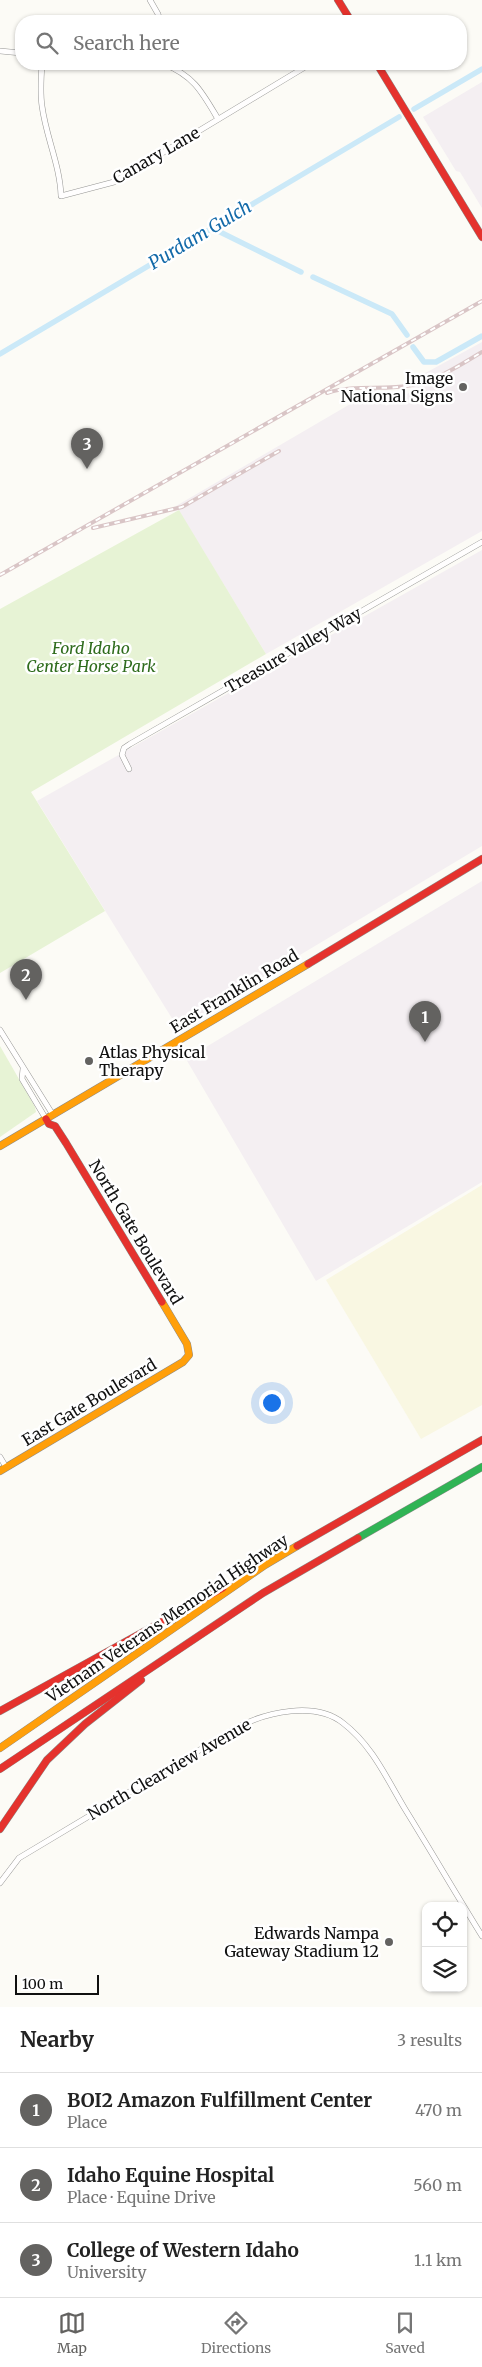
<!DOCTYPE html>
<html lang="en">
<head>
<meta charset="utf-8">
<style>
  body { margin:0; font-family:Merriweather,serif; background:#f2f2f2; color:#222 }
  .controls { position:absolute; right:15px; bottom:15px; display:grid; overflow:hidden; border-radius:10px; box-shadow:0 1px 4px #0004 }
  .controls button { width:45px; height:45px; display:grid; place-items:center; padding:0; border:0; border-bottom:1px solid #e0e0e0; background:#fff; color:#222; font:25px sans-serif }
  .scale { position:absolute; left:15px; bottom:12px; width:84px; box-sizing:border-box; padding-left:5px; border:2px solid #101010; border-top:0; font-size:14px; line-height:18px; white-space:nowrap; color:#101010; -webkit-text-stroke:4px #fff; paint-order:stroke }
  .you { position:absolute; left:271px; top:1402px; width:18px; height:18px; margin:-12px; border:4px solid #fff; border-radius:50%; background:#1a73e8; box-shadow:0 0 0 8px #1a73e833 }
  .badge { display:grid; place-items:center; width:32px; height:32px; border-radius:50%; background:#636260; color:#fff; font-size:16px; font-weight:700 }
  .pin { position:absolute; translate:-50% -41px; filter:drop-shadow(0 1px 2px #0008) }
  .pin::after { content:''; position:absolute; top:26px; width:18px; height:15px; background:inherit; clip-path:polygon(0 0,100% 0,50% 100%) }
  .list { margin:0; padding:0; list-style:none }
  h2 { display:flex; justify-content:space-between; align-items:center; height:65px; margin:0; padding:0 20px; font-size:21px }
  h2 small { font-size:16px; font-weight:400; color:#767676 }
  .list li { display:grid; grid-template-columns:32px 1fr auto; gap:15px; align-items:center; box-sizing:border-box; height:75px; padding:0 20px; border-top:1px solid #e0e0e0 }
  .list b { display:block; font-size:19px; white-space:nowrap }
  .list p { margin:0; font-size:16px; white-space:nowrap; color:#767676 }
  .list em { font-size:16px; font-style:normal; color:#767676 }
  .icon { flex:none; width:28px; height:28px; fill:none; stroke:currentColor; stroke-width:2; stroke-linecap:round; stroke-linejoin:round }
  .map { position:relative; flex:none; width:482px; height:2007px; overflow:hidden }
  .search { position:absolute; background:#fff; box-shadow:0 1px 4px #0004; left:15px; right:15px; top:15px; height:55px; display:flex; align-items:center; gap:12px; box-sizing:border-box; padding:0 18px; border-radius:20px; color:#767676; font-size:19px }
  .sheet { height:290px; background:#fff }
  nav { display:flex; justify-content:space-around; align-items:center; box-sizing:border-box; height:70px; border-top:1px solid #e0e0e0; background:#fff; font-size:14px; color:#767676 }
  nav a { display:grid; justify-items:center; gap:2px }
  nav .on { color:#636260 }
  .map>svg:first-child { display:block }
</style>
</head>
<body>
<div class="map">
<svg width="482" height="2007" viewBox="0 0 482 2007">
  <rect width="100%" height="100%" fill="#fcfbf6"/>
  <g fill="#f4eff2">
    <polygon points="482,82 482,208 460,172 456,171 423,117"/>
    <polygon points="482,342 482,531 266,654 176,506 376,389 386,406 414,390 409,382"/>
    <polygon points="482,550 482,846 178,1028 37,801"/>
    <polygon points="482,881 482,1182 316,1281 186,1059"/>
  </g>
  <polygon fill="#f9f7e2" points="482,1185 482,1405 421,1439 326,1280"/>
  <g fill="#e7f3d5">
    <polygon points="179,510 266,654 31,792 105,911 0,973 0,609"/>
    <polygon points="0,1046 35,1107 36,1112 0,1137"/>
  </g>
  <g fill="none" stroke-linecap="round" stroke-linejoin="round">
    <g stroke="#cbe9f8" stroke-width="5.5">
      <polyline points="414,109 482,69"/>
      <polyline points="212,228 301,272"/>
      <polyline points="313,277 392,314 407,335"/>
      <polyline points="413,347 424,362 436,362 482,336"/>
      <polyline points="0,354 399,117"/>
    </g>
    <defs>
      <g id="street">
        <polyline points="150,0 158,14 160,21"/>
        <polyline points="0,51 21,53"/>
        <path d="M42 64C41 78 40 92 42 106 46 137 60 165 61 196L114 182 310 64"/>
        <path d="M164 64C194 76 202 92 218 119"/>
        <polyline points="129,769 122,755 124,748 130,744 482,542"/>
        <polyline points="0,1030 53,1115"/>
        <polyline points="23,1069 22,1079 46,1119"/>
        <polyline points="0,1457 6,1467"/>
        <path d="M0 1883 19 1858 238 1727C267 1712 315 1701 343 1723 372 1745 387 1779 405 1809 431 1851 456 1894 482 1936"/>
      </g>
      <polyline id="fast" points="358,1538 482,1467"/>
      <g id="slow">
        <polyline points="0,1146 308,964"/>
        <polyline points="0,1471 183,1362 189,1355 187,1344 162,1302"/>
        <polyline points="0,1748 265,1565 297,1546"/>
      </g>
      <g id="jam">
        <polyline points="338,0 351,21"/>
        <polyline points="377,64 482,237"/>
        <polyline points="308,964 482,859"/>
        <polyline points="46,1119 49,1124 55,1126 66,1143 162,1302"/>
        <polyline points="297,1546 482,1440"/>
        <polyline points="0,1711 223,1588"/>
        <polyline points="0,1769 263,1593 358,1538"/>
        <polyline points="0,1829 47,1760 85,1724 141,1680"/>
      </g>
    </defs>
    <use href="#street" stroke="#969694" stroke-width="6"/>
    <use href="#fast" stroke="#8d8c8a" stroke-width="8"/>
    <use href="#slow" stroke="#8d8c8a" stroke-width="8"/>
    <use href="#jam" stroke="#8d8c8a" stroke-width="8"/>
    <use href="#street" stroke="#fffefe" stroke-width="5"/>
    <use href="#fast" stroke="#30b455" stroke-width="7"/>
    <use href="#slow" stroke="#ff9f0a" stroke-width="7"/>
    <use href="#jam" stroke="#e5322d" stroke-width="7"/>
    <defs>
      <g id="rail">
        <path d="M327 393C355 384 384 391 412 385 438 380 460 365 482 352"/>
        <polyline points="93,528 182,507 279,451"/>
        <polyline points="0,575 482,301"/>
      </g>
    </defs>
    <use href="#rail" stroke="#d9c5c6" stroke-width="4"/>
    <use href="#rail" stroke="#fff" stroke-width="2" stroke-dasharray="5.5" stroke-linecap="butt"/>
  </g>
  <g fill="#636260" stroke="#fff" stroke-width="2">
    <circle cx="463" cy="387" r="5"/>
    <circle cx="89" cy="1061" r="5"/>
    <circle cx="389" cy="1942" r="5"/>
  </g>
  <g text-anchor="middle" stroke-width="5" stroke-linejoin="round" paint-order="stroke">
    <g font-size="16" fill="#101010" stroke="#fff">
      <text transform="translate(156 155) rotate(-30)" y="6">Canary Lane</text>
      <text transform="translate(293 650) rotate(-30)" y="6">Treasure Valley Way</text>
      <text transform="translate(234 991) rotate(-31)" y="6">East Franklin Road</text>
      <text transform="translate(136 1232) rotate(59)" y="6">North Gate Boulevard</text>
      <text transform="translate(89 1402) rotate(-31)" y="6">East Gate Boulevard</text>
      <text transform="translate(167 1618) rotate(-34)" y="6">Vietnam Veterans Memorial Highway</text>
      <text transform="translate(169 1769) rotate(-30)" y="6">North Clearview Avenue</text>
    </g>
    <g font-size="16" fill="#101010" stroke="#fff" text-anchor="end">
      <text x="453" y="384">Image<tspan x="453" dy="18">National Signs</tspan></text>
      <text x="99" y="1058" text-anchor="start">Atlas Physical<tspan x="99" dy="18">Therapy</tspan></text>
      <text x="379" y="1939">Edwards Nampa<tspan x="379" dy="18">Gateway Stadium 12</tspan></text>
    </g>
    <g font-size="16" font-style="italic" fill="#2f6c1d" stroke="#fff">
      <text x="91" y="654">Ford Idaho<tspan x="91" dy="18">Center Horse Park</tspan></text>
    </g>
    <g font-size="18" font-style="italic" fill="#136aa9" stroke="#fff">
      <text transform="translate(200 235) rotate(-31)" y="6">Purdam Gulch</text>
    </g>
  </g>
</svg>
<div class="controls">
<button><svg class="icon" aria-label="locate" viewBox="0 0 24 24"><circle cx="12" cy="12" r="6"/><path d="M12 2v4M12 18v4M2 12h4M18 12h4"/></svg></button>
<button><svg class="icon" aria-label="layers" viewBox="0 0 24 24"><path d="M12 4l9 5-9 5-9-5zM3 14l9 5 9-5"/></svg></button>
</div>
<div class="scale">100 m</div>
<div class="you"></div>
<div class="pin badge" style="left:425px;top:1042px">1</div>
<div class="pin badge" style="left:26px;top:1000px">2</div>
<div class="pin badge" style="left:87px;top:469px">3</div>
<div class="search"><svg class="icon" aria-label="search" viewBox="0 0 24 24"><circle cx="10" cy="10" r="6"/><path d="M15 15l6 6"/></svg>Search here</div>
</div>
<section class="sheet">
<h2>Nearby<small>3 results</small></h2>
<ul class="list">
<li><span class="badge">1</span><div><b>BOI2 Amazon Fulfillment Center</b><p>Place</p></div><em>470 m</em></li>
<li><span class="badge">2</span><div><b>Idaho Equine Hospital</b><p>Place · Equine Drive</p></div><em>560 m</em></li>
<li><span class="badge">3</span><div><b>College of Western Idaho</b><p>University</p></div><em>1.1 km</em></li>
</ul>
</section>
<nav>
<a class="on"><svg class="icon" aria-label="map" viewBox="0 0 24 24"><path d="M3 6l6-2 6 2 6-2v14l-6 2-6-2-6 2zM9 4v14M15 6v14"/></svg>Map</a>
<a><svg class="icon" aria-label="directions" viewBox="0 0 24 24"><path d="M12 3l9 9-9 9-9-9zM9 14v-3h6M13 9l2 2-2 2"/></svg>Directions</a>
<a><svg class="icon" aria-label="saved" viewBox="0 0 24 24"><path d="M7 4h10v16l-5-4-5 4z"/></svg>Saved</a>
</nav>
</body>
</html>
